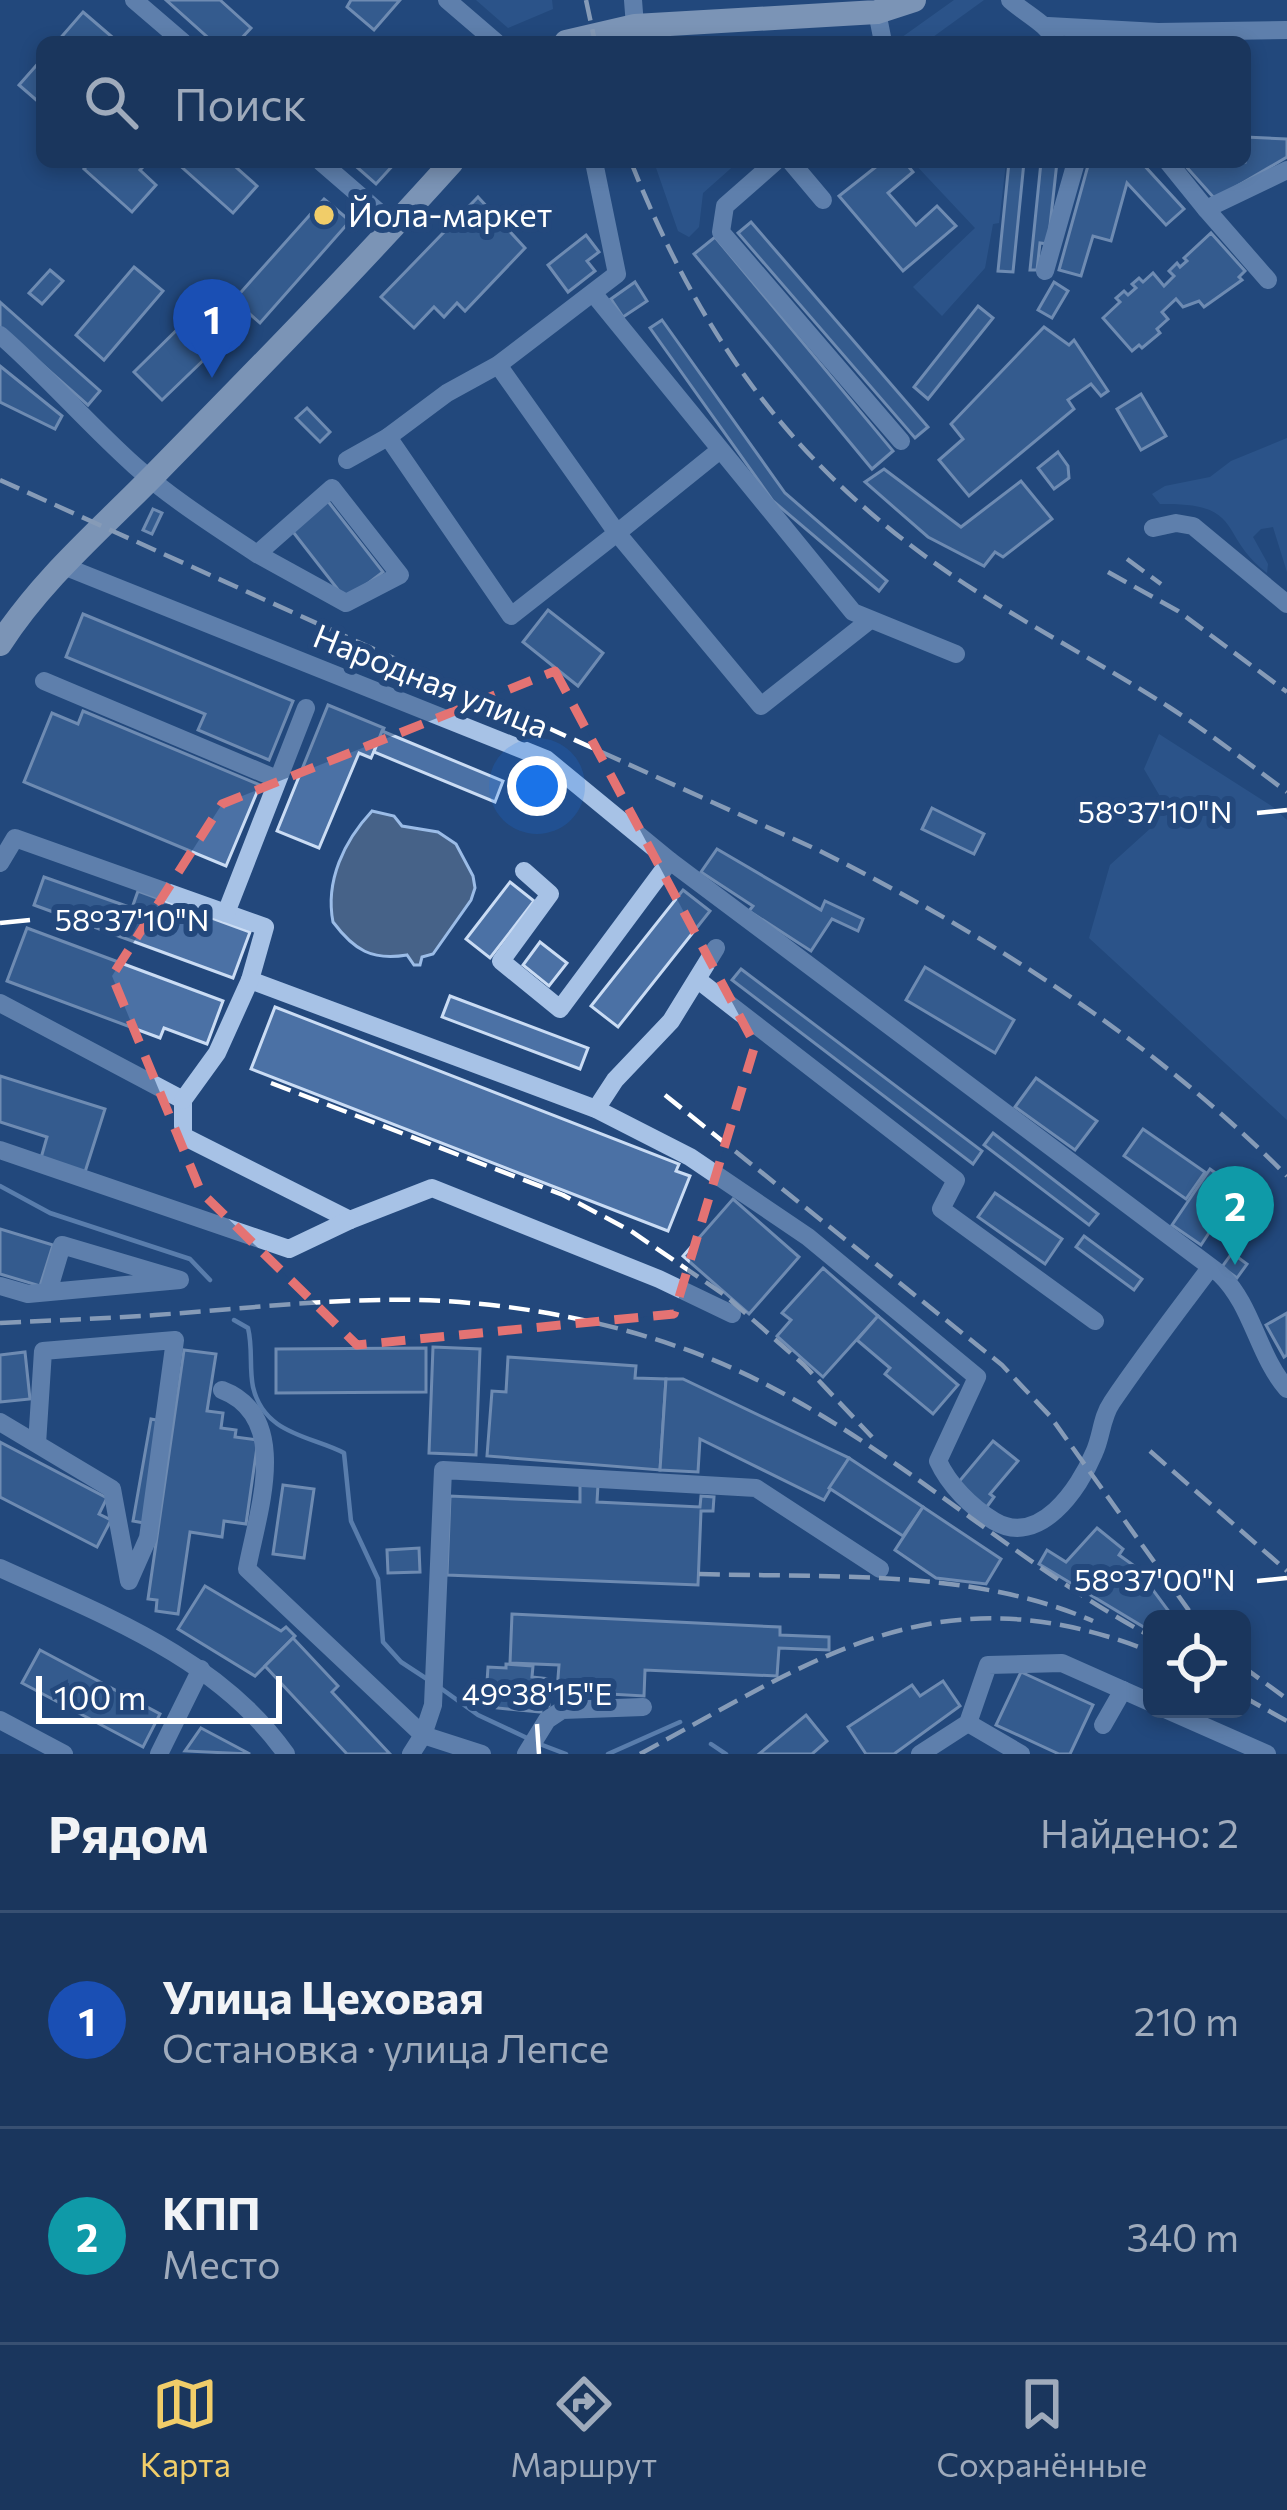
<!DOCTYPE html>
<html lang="ru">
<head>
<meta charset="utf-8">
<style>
  body { margin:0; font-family:Commissioner,sans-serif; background:#233e63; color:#f1f3f6 }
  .controls { position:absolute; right:36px; bottom:36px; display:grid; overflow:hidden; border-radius:18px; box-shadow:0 6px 18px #0003 }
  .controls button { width:108px; height:108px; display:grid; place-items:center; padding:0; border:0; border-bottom:3px solid #385072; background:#1a365d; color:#f1f3f6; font:60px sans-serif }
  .scale { position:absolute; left:36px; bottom:30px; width:246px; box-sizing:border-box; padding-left:12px; border:6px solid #fff; border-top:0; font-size:33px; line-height:42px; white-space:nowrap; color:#fff; -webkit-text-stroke:9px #23487c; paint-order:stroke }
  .you { position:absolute; left:537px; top:786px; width:42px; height:42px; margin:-30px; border:9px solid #fff; border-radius:50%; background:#1a73e8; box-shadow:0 0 0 18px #1a73e833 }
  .badge { display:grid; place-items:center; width:78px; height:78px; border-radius:50%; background:#f1cd69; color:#fff; font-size:39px; font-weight:700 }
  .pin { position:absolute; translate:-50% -99px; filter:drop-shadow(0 3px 6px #0008) }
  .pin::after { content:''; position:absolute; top:63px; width:42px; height:36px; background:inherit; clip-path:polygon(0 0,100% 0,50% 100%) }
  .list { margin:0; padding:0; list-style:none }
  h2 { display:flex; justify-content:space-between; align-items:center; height:156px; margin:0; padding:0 48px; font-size:51px }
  h2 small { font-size:39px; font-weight:400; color:#9fabbc }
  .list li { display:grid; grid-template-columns:78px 1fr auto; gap:36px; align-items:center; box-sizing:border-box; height:216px; padding:0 48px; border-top:3px solid #385072 }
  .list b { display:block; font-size:45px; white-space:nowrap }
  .list p { margin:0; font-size:39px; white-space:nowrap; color:#9fabbc }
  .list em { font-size:39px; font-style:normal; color:#9fabbc }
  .icon { flex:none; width:66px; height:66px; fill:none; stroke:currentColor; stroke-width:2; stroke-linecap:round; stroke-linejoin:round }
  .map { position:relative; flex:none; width:1287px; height:1754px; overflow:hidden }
  .search { position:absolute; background:#1a365d; box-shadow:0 6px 18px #0003; left:36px; right:36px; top:36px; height:132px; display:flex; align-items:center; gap:30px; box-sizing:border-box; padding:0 42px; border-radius:18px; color:#9fabbc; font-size:45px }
  .sheet { height:588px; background:#1a365d }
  nav { display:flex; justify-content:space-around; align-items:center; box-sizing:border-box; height:168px; border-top:3px solid #385072; background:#1a365d; font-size:33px; color:#9fabbc }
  nav a { display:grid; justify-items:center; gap:6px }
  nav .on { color:#f1cd69 }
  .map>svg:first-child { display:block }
</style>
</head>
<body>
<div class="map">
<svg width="1287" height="1754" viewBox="0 0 1287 1754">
  <rect width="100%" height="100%" fill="#23487c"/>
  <g fill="#36619a">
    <polygon points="476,0 552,0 553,9 508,28"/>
    <polygon points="954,0 984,0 926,42 898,40"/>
    <polygon points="654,162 738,162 703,193 699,227 689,237 678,231"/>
    <polygon points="913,162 1006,162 999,223 993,224 985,268 942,316 913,287 975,228"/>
    <path d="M1287 438V572L1273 527 1261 529 1253 537 1268 564 1267 573C1217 535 1246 502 1160 504L1152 494 1165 486 1210 477 1231 461Z"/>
    <polygon points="1159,734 1273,807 1287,820 1287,1120 1089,938 1110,865 1152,827 1161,798 1144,769"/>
  </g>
  <path fill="#466288" stroke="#9bbce7" stroke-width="3" d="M372 811 394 816 402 826 438 832 456 844 473 876 475 888 471 900 433 954 422 957 420 965H414L407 955C372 961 354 950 333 922 325 881 344 841 372 811Z"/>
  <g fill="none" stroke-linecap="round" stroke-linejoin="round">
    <g stroke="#9bbce7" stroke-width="4.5">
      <polyline points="0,1186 50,1213 190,1259 210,1280"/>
      <path d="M234 1320 248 1328C253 1348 249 1368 253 1387 264 1435 312 1436 344 1453L351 1521 378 1579 383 1642 401 1662 430 1681"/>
      <polyline points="439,1687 478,1715 527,1738"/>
      <polyline points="537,1743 566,1754"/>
      <polyline points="711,1744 726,1754"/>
      <polyline points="608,1754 680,1722"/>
    </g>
  </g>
  <g fill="#4b71a5" stroke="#cadcf4" stroke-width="3">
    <polygon points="166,0 220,0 251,28 238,42 213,42"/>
    <polygon points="351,0 400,0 374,30 347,7"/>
    <polygon points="83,12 118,42 57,42"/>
    <polygon points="42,59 42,105 19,85"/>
    <polygon points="1245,137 1287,139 1287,157 1215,199 1182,162 1245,162"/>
    <polygon points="91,162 148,162 140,170 156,185 132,212 84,169"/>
    <polygon points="176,162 230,162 257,186 233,213"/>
    <polygon points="351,162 396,162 376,184"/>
    <polygon points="882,162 905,162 913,172 888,193 916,225 937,206 956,226 903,271 839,196"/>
    <polygon points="1009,162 1024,162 1013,272 998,271"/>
    <polygon points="1041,162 1057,162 1048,244 1040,243 1037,270 1030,270"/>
    <polygon points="1089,162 1141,162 1184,209 1166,225 1127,183 1111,241 1093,236 1081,276 1059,270"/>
    <polygon points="478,197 525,248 465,311 457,303 444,317 434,307 414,328 381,297"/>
    <polygon points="324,199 350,221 260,323 234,300"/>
    <polygon points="751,222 928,427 915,438 738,233"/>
    <polygon points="1211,233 1245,271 1239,277 1242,280 1204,307 1199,301 1183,307 1176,299 1162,312 1168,319 1157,329 1160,333 1142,348 1139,345 1132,351 1103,318 1120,302 1116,298 1124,291 1128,295 1136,288 1132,284 1139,278 1143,282 1153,273 1164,286 1174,276 1169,271 1177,263 1180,267 1187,261 1184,258"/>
    <polygon points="586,235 599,252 587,261 595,271 568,292 548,265"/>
    <polygon points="715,237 893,451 872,469 694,254"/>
    <polygon points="134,267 163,291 104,360 76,335"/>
    <polygon points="50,270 63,281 42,304 29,293"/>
    <polygon points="635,282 647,301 623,317 611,299"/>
    <polygon points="1054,282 1068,291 1052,318 1038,310"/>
    <polygon points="0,302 100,391 88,405 0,327"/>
    <polygon points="978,306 993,318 928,399 914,387"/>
    <polygon points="187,320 215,349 162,400 134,372"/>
    <polygon points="662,320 785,493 887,581 879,591 773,501 650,328"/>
    <polygon points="1044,327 1069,345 1074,340 1108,391 1101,396 1091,384 1068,400 1074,409 969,496 939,460 963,439 951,424"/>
    <polygon points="0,366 62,416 55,429 0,402"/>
    <polygon points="1141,394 1166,436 1141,450 1117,409"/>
    <polygon points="307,408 330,432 320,442 296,418"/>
    <polygon points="1058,452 1068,466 1069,478 1054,489 1038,468"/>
    <polygon points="884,469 961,527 1021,481 1052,519 1003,557 995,552 984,566 928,537 865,482"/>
    <polygon points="327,500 383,572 346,600 290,528"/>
    <polygon points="153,509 162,513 152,534 143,530"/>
    <polygon points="548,610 603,653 578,686 523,642"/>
    <polygon points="83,614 293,701 269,760 198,730 205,714 66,657"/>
    <polygon points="328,705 384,728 371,758 359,753 319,848 277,831"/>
    <polygon points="83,711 260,785 226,866 24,782 52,713 78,724"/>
    <polygon points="382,731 503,781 495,802 374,752"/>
    <polygon points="932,808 984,834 974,854 922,829"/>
    <polygon points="717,849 821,910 825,901 863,919 858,931 832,919 811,951 749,911 753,906 701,872"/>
    <polygon points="44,877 132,908 138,891 250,932 233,978 34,905"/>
    <polygon points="510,882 534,901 490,958 466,939"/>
    <polygon points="683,890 710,911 618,1027 591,1006"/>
    <polygon points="27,928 223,1001 207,1044 164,1028 160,1038 7,981"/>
    <polygon points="540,942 567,963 549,986 523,965"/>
    <polygon points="925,967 1014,1020 995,1053 906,1000"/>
    <polygon points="741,969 982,1151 973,1164 732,980"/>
    <polygon points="450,996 588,1048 580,1069 442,1017"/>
    <polygon points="275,1007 679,1164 676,1171 690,1176 668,1231 251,1069"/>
    <polygon points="0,1076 105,1109 85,1172 41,1158 47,1137 0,1122"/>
    <polygon points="1036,1078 1097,1121 1075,1150 1015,1107"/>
    <polygon points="1143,1129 1205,1172 1186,1199 1124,1156"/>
    <polygon points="993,1133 1098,1214 1089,1225 984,1145"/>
    <polygon points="1210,1169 1238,1189 1201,1245 1172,1225"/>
    <polygon points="995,1193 1062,1239 1045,1264 978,1217"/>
    <polygon points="733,1199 799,1257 749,1314 683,1256"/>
    <polygon points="0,1229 53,1245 40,1286 0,1274"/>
    <polygon points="1084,1236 1142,1279 1134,1290 1076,1247"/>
    <polygon points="1232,1253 1247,1264 1237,1278 1222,1267"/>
    <polygon points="823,1268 878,1316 823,1377 777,1336 791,1320 782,1313"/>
    <polygon points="1287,1313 1287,1355 1284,1357 1266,1325"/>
    <polygon points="878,1316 958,1385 933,1414 885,1374 890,1368 857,1340"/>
    <polygon points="433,1347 480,1349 476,1455 429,1453"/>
    <polygon points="426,1348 426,1392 276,1393 276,1349"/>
    <polygon points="184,1350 216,1354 207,1411 223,1413 221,1428 236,1430 235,1437 258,1440 246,1524 224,1521 222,1537 190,1532 178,1614 156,1611 157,1600 148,1599"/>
    <polygon points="25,1352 30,1399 0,1402 0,1355"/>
    <polygon points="508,1357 636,1366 635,1378 666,1379 660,1470 487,1456 492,1391 506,1392"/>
    <polygon points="666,1379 683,1379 849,1458 824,1500 700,1439 698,1472 660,1470"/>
    <polygon points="151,1419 162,1421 144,1523 133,1521"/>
    <polygon points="993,1441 1018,1461 990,1494 994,1497 986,1508 957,1484"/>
    <polygon points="0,1442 107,1498 99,1514 111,1520 97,1547 0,1497"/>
    <polygon points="849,1458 923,1507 903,1536 829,1488"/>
    <polygon points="580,1484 598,1485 597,1502 700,1507 701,1496 714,1497 713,1511 701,1511 698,1585 447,1575 450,1496 580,1502"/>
    <polygon points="283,1485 314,1489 304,1558 273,1554"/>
    <polygon points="923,1507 1001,1559 986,1584 936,1578 895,1550"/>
    <polygon points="1097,1528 1123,1549 1119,1555 1136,1567 1173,1617 1152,1619 1152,1632 1039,1564 1047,1550 1066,1562"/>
    <polygon points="419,1548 420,1572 388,1573 387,1550"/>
    <polygon points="205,1586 281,1631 286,1627 295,1636 255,1676 178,1629"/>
    <polygon points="512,1614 780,1627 780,1635 829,1637 829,1650 779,1648 777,1676 645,1670 644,1696 557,1691 559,1665 510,1663"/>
    <polygon points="293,1638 338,1686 332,1692 390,1754 347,1754 265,1666"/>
    <polygon points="40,1650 160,1714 143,1747 22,1683"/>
    <polygon points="506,1664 533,1666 532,1677 551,1679 549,1706 541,1706 541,1712 497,1708 499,1683 487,1682 488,1667 506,1668"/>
    <polygon points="1021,1672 1093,1705 1070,1754 1059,1754 996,1725"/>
    <polygon points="943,1681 960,1706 894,1754 866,1754 848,1727 912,1685 920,1696"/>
    <polygon points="806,1715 827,1741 812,1754 759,1754"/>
    <polygon points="201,1728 250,1754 185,1751"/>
  </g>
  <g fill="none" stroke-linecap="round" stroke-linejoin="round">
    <g stroke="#a7c2e6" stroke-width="18">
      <polyline points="134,0 183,42"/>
      <polyline points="447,0 496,42"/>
      <polyline points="633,0 635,26"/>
      <path d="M1010 0C1027 15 1046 23 1057 42"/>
      <polyline points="877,12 883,42"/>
      <polyline points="1048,26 1158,32 1287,30"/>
      <polyline points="321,162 395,226"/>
      <polyline points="775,162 725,206 721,232 901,441"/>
      <polyline points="791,162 823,200"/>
      <polyline points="1168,162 1206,209 1287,170"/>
      <polyline points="1206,209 1268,280"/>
      <polyline points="1045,271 1076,162"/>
      <polyline points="593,293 853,612 956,654"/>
      <path d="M0 335C47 376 88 424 135 466 172 499 215 526 257 554L332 488 400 575 346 603 257 554"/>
      <polyline points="498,365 617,533 720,450"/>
      <polyline points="388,437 511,616 617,533 761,706 870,620"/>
      <polyline points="347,460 388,437 447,393 498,365 617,274 594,162"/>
      <polyline points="1153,528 1176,523 1193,526 1287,604"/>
      <polyline points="61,565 546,759 670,861 560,1009 501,961 550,894 524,871"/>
      <polyline points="44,681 277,779"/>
      <path d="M670 861 1220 1274C1253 1306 1257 1354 1287 1389"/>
      <path d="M0 863 15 838 265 927 250 980 596 1109 690 1157 808 1237 977 1377 938 1461C949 1485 971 1507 994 1521 1039 1548 1079 1489 1094 1453 1102 1436 1101 1418 1112 1402 1143 1356 1177 1312 1210 1268"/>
      <polyline points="226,913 306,708"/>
      <polyline points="698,980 956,1180 941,1209 1095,1321"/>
      <polyline points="0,1003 183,1100 183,1136 350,1220 432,1188 659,1279 732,1314"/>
      <polyline points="183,1100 217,1053 250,980"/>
      <polyline points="596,1109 615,1080 671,1021 716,948"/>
      <polyline points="0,1150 289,1249 350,1220"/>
      <polyline points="0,1286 28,1294 180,1280 62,1245 48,1292"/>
      <path d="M222 1390C293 1417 257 1514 247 1569L423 1735 482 1754"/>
      <polyline points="0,1422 112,1489 129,1581 148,1538 175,1340 43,1351 37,1444"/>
      <path d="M0 1568C103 1615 219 1658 286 1754"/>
      <polyline points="1165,1709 1267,1754"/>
      <polyline points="0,1720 64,1754"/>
      <polyline points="968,1723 1021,1754"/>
      <polyline points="1103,1725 1123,1690"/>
      <polyline points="159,1754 201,1669"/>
      <polyline points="411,1754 423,1735 433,1705 443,1470 756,1488 880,1569"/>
      <polyline points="526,1754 547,1720 562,1710 643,1707"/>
      <polyline points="920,1754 968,1723 988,1665 1062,1663 1152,1703"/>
    </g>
    <g stroke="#e7effd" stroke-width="24">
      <polyline points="566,42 635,26 877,12 914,0"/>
      <path d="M0 644C42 579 100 530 154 475 255 372 356 269 452 162"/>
    </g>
    <g stroke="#fff" stroke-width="4.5" stroke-dasharray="21 9" stroke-linecap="butt">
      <polyline points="586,0 595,42"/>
      <path d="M631 162C704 345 799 474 965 584 1031 627 1102 664 1169 707 1209 733 1248 763 1287 792"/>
      <path d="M0 480 818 850C990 936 1151 1039 1287 1176"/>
      <polyline points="1127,559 1161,584"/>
      <polyline points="1108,572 1178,611 1287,692"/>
      <polyline points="271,1083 563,1195 631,1231 726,1296 804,1365 872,1437"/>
      <polyline points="665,1095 1002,1365 1050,1416 1195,1619"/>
      <path d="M0 1323C52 1320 103 1319 155 1315 243 1309 331 1298 419 1300 536 1303 668 1332 771 1387 906 1457 1018 1565 1152 1637"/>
      <polyline points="1150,1451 1287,1571"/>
      <path d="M699 1574C829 1578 971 1568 1093 1621"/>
      <polyline points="1242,1666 1287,1699"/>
      <polyline points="1242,1696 1287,1721"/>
      <path d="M640 1754C821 1656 940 1568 1152 1652"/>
    </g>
  </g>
  <path d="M0 0H1287V1754H0ZM555 671 755 1045 674 1314 357 1345 201 1192 112 976 222 804Z" fill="#23487c" fill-opacity=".55" fill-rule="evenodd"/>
  <path fill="none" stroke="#e47373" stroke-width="9" stroke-dasharray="24 15" stroke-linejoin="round" d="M555 671 755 1045 674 1314 357 1345 201 1192 112 976 222 804Z"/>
  <path fill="none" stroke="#fff" stroke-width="4.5" d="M1257 813 1287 810M0 923 30 920M1257 1581 1287 1578M537 1724 539 1754"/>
  <circle fill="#f1cd69" stroke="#23487c" stroke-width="4.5" cx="324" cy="215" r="12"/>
  <g text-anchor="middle" stroke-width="12" stroke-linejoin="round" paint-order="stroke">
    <g font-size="33" fill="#fff" stroke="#23487c" text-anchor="start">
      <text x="348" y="227">Йола-маркет</text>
    </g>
    <g font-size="33" fill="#fff" stroke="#23487c">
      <text transform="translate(431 681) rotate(22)" y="12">Народная улица</text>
    </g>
  </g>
  <g font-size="30" text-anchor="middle" fill="#fff" stroke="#23487c" stroke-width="12" stroke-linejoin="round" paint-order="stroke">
    <text x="1155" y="823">58°37'10"N</text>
    <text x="132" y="931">58°37'10"N</text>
    <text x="1155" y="1591">58°37'00"N</text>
    <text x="537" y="1705">49°38'15"E</text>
  </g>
</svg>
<div class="controls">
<button><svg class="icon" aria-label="locate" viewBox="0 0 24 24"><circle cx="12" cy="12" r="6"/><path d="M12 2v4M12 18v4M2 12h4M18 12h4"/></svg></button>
</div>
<div class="scale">100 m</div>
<div class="you"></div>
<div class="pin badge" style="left:212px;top:378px;background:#1a4fb4">1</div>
<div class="pin badge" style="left:1235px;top:1265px;background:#0f9aa8">2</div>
<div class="search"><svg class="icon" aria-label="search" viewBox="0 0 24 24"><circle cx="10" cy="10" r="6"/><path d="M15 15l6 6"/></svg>Поиск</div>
</div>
<section class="sheet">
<h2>Рядом<small>Найдено: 2</small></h2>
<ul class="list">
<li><span class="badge" style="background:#1a4fb4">1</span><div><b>Улица Цеховая</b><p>Остановка · улица Лепсе</p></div><em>210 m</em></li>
<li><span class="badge" style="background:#0f9aa8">2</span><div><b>КПП</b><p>Место</p></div><em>340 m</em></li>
</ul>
</section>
<nav>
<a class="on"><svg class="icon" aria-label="map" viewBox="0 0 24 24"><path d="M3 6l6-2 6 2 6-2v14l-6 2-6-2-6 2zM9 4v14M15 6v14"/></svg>Карта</a>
<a><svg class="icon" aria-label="directions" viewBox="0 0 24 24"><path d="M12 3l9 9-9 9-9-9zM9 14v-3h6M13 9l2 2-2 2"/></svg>Маршрут</a>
<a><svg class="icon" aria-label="saved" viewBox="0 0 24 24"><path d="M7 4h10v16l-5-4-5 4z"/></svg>Сохранённые</a>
</nav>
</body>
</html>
